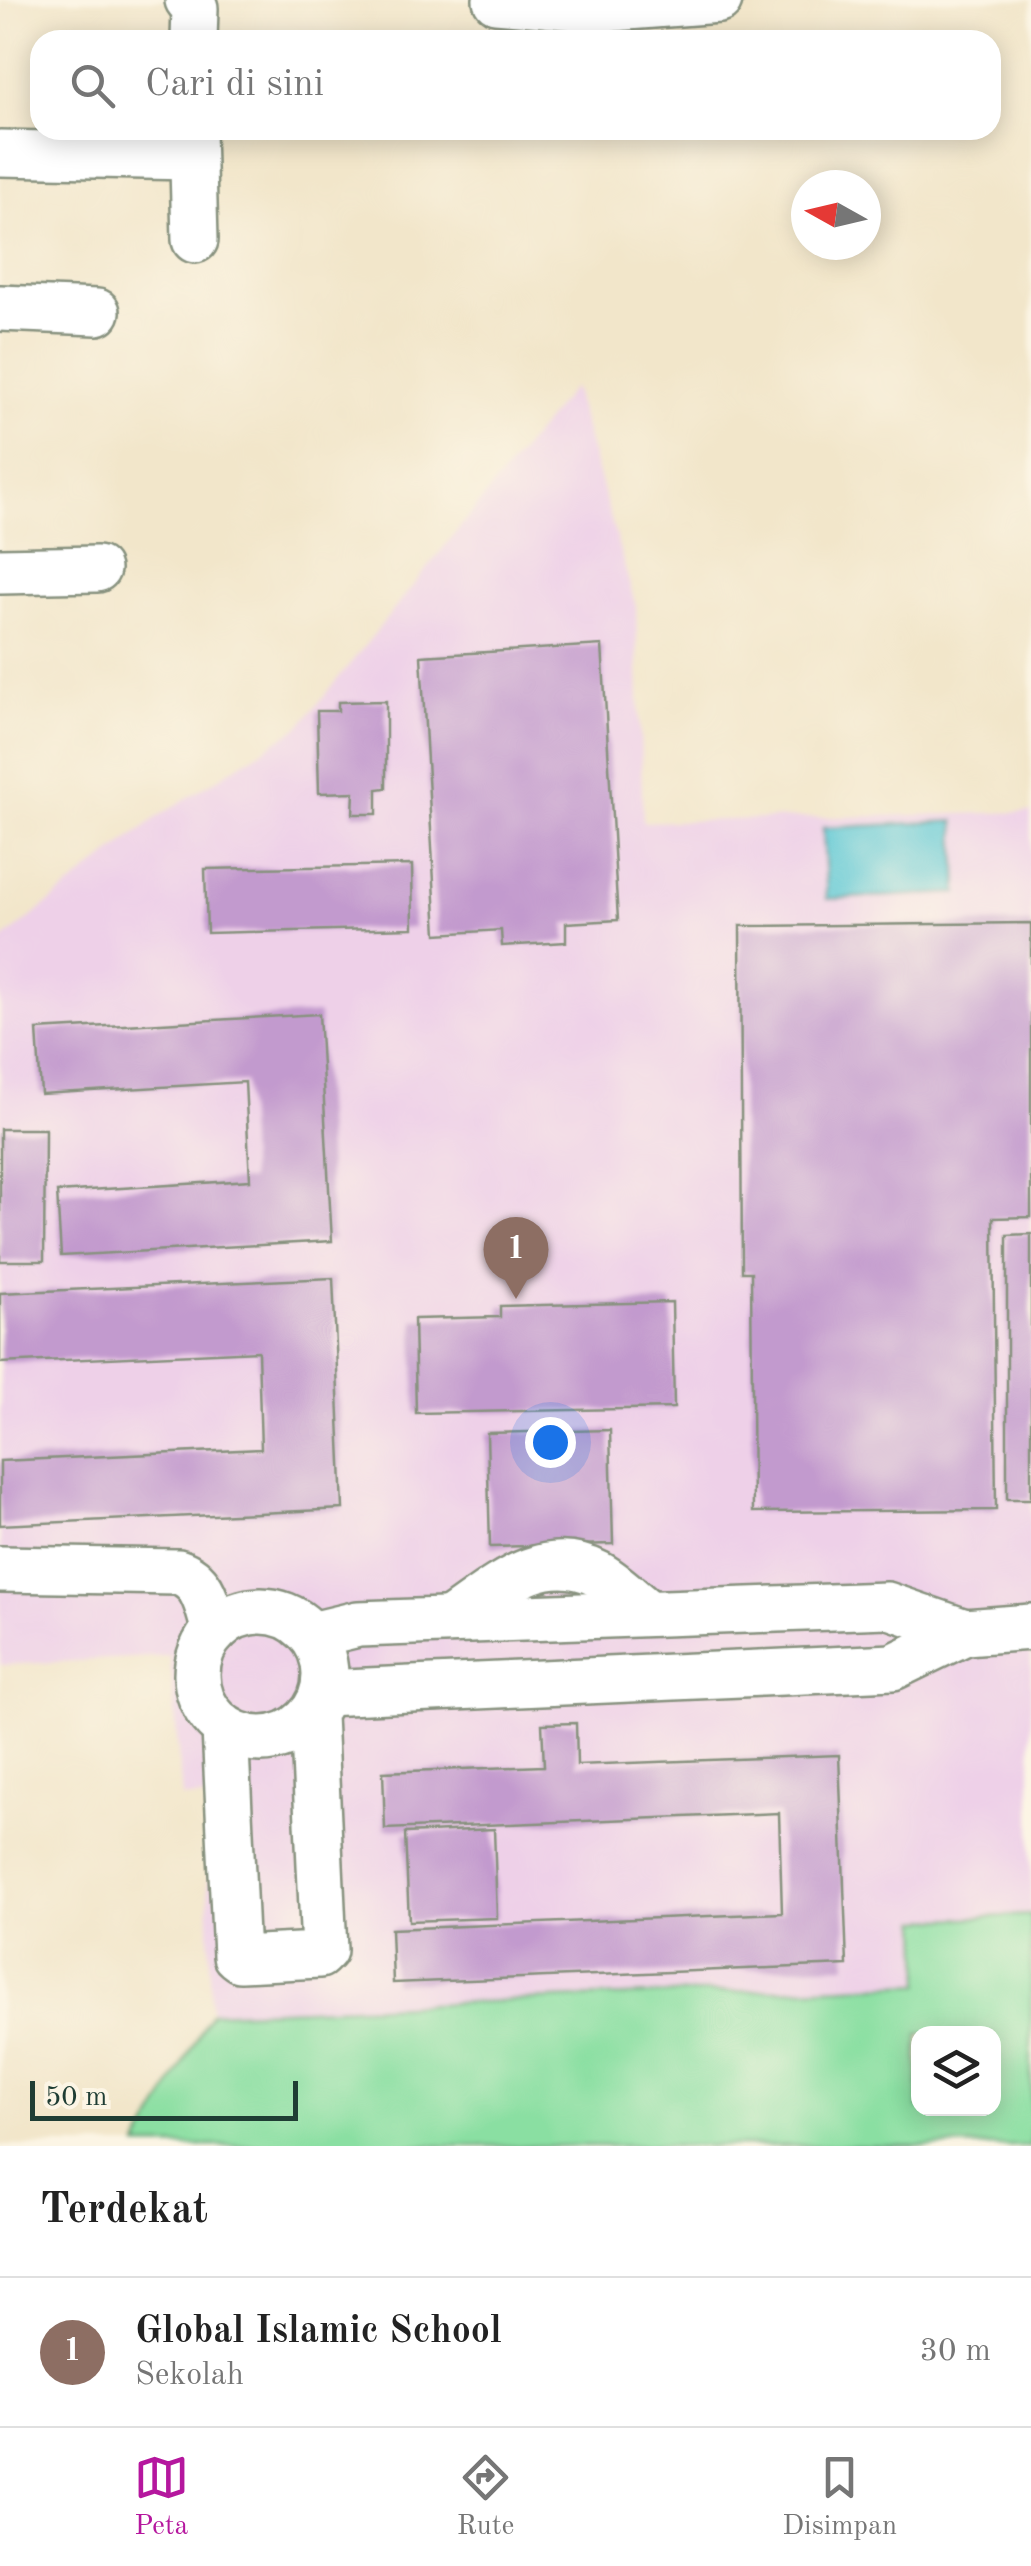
<!DOCTYPE html>
<html lang="id">
<head>
<meta charset="utf-8">
<style>
  body { margin:0; font-family:"Old Standard TT",serif; background:#f2f2f2; color:#222 }
  .controls { position:absolute; right:30px; bottom:30px; display:grid; overflow:hidden; border-radius:20px; box-shadow:0 5px 25px #0003 }
  .controls button { width:90px; height:90px; display:grid; place-items:center; padding:0; border:0; border-bottom:2px solid #e0e0e0; background:#fff; color:#222; font:50px sans-serif }
  .compass { position:absolute; left:791px; top:170px; width:90px; height:90px; border-radius:50%; background:#fff; box-shadow:0 5px 25px #0003; rotate:278deg }
  .scale { position:absolute; left:30px; bottom:25px; width:268px; box-sizing:border-box; padding-left:10px; border:5px solid #1f3d34; border-top:0; font-size:28px; line-height:35px; white-space:nowrap; color:#1f3d34; -webkit-text-stroke:8px #fcf5e5; paint-order:stroke }
  .you { position:absolute; left:550px; top:1442px; width:35px; height:35px; margin:-25px; border:8px solid #fff; border-radius:50%; background:#1a73e8; box-shadow:0 0 0 15px #1a73e833 }
  .badge { display:grid; place-items:center; width:65px; height:65px; border-radius:50%; background:#b5179e; color:#fff; font-size:32px; font-weight:700 }
  .pin { position:absolute; translate:-50% -82px; filter:drop-shadow(0 2px 5px #0008) }
  .pin::after { content:''; position:absolute; top:52px; width:35px; height:30px; background:inherit; clip-path:polygon(0 0,100% 0,50% 100%) }
  .list { margin:0; padding:0; list-style:none }
  h2 { display:flex; justify-content:space-between; align-items:center; height:130px; margin:0; padding:0 40px; font-size:42px }
  h2 small { font-size:32px; font-weight:400; color:#767676 }
  .list li { display:grid; grid-template-columns:65px 1fr auto; gap:30px; align-items:center; box-sizing:border-box; height:150px; padding:0 40px; border-top:2px solid #e0e0e0 }
  .list b { display:block; font-size:38px; white-space:nowrap }
  .list p { margin:0; font-size:32px; white-space:nowrap; color:#767676 }
  .list em { font-size:32px; font-style:normal; color:#767676 }
  .icon { flex:none; width:55px; height:55px; fill:none; stroke:currentColor; stroke-width:2; stroke-linecap:round; stroke-linejoin:round }
  .map { position:relative; flex:none; width:1031px; height:2146px; overflow:hidden }
  .search { position:absolute; background:#fff; box-shadow:0 5px 25px #0003; left:30px; right:30px; top:30px; height:110px; display:flex; align-items:center; gap:25px; box-sizing:border-box; padding:0 35px; border-radius:30px; color:#767676; font-size:38px }
  .sheet { height:280px; background:#fff }
  nav { display:flex; justify-content:space-around; align-items:center; box-sizing:border-box; height:140px; border-top:2px solid #e0e0e0; background:#fff; font-size:28px; color:#767676 }
  nav a { display:grid; justify-items:center; gap:5px }
  nav .on { color:#b5179e }
  .map>svg:first-child { display:block }
</style>
</head>
<body>
<div class="map">
<svg width="1031" height="2146" viewBox="0 0 1031 2146">
  <rect width="100%" height="100%" fill="#fcf5e5"/>
  <filter id="ink" filterUnits="userSpaceOnUse"><feTurbulence type="fractalNoise" baseFrequency=".01" numOctaves="2"/><feDisplacementMap in="SourceGraphic" scale="20" xChannelSelector="R" yChannelSelector="G"/><feConvolveMatrix kernelMatrix="1 2 1 2 8 2 1 2 1" color-interpolation-filters="sRGB"/></filter>
  <filter id="wash" filterUnits="userSpaceOnUse"><feTurbulence type="fractalNoise" baseFrequency=".0048" numOctaves="4" result="noise"/><feDisplacementMap in="SourceGraphic" scale="40" xChannelSelector="R" yChannelSelector="G"/><feGaussianBlur stdDeviation="2.25" result="paint"/><feColorMatrix in="noise" values="0 0 0 0 0 0 0 0 0 0 0 0 0 0 0 0 0 1.4 0 .05"/><feComposite in="paint" operator="in"/></filter>
  <g filter="url(#wash)">
    <rect width="100%" height="100%" fill="#f2e6ca"/>
    <polygon fill="#eed0e8" points="573,387 636,607 643,822 1031,812 1031,1915 919,1920 922,1984 211,2013 206,1798 182,1798 170,1656 0,1665 0,942 156,818 300,726"/>
    <path fill="#8adfa2" stroke="#548e6b" stroke-width="2.5" fill-rule="evenodd" d="M1031 1915V2146H138L211 2013 921 1984 919 1920ZM918 2034H994V2108H918Z"/>
    <polygon fill="#5cc8d5" stroke="#3e8284" stroke-width="2.5" points="955,821 958,893 827,899 823,828"/>
    <g id="blocks">
      <g fill="#c29ace">
        <polygon points="602,645 618,920 566,923 566,942 502,946 501,930 437,934 421,656"/>
        <polygon points="386,701 386,788 377,789 377,814 353,814 354,792 319,793 317,711 338,711 338,702"/>
        <polygon points="412,865 413,928 207,933 205,869"/>
        <polygon points="1031,923 1031,1217 993,1218 996,1510 753,1512 751,1272 742,1272 740,926"/>
        <polygon points="319,1014 332,1241 61,1256 57,1192 250,1180 245,1082 41,1094 37,1030"/>
        <polygon points="0,1129 45,1129 44,1261 0,1261"/>
        <polygon points="1031,1234 1031,1499 1007,1499 1007,1235"/>
        <polygon points="333,1278 343,1509 0,1525 0,1461 261,1449 258,1351 0,1363 0,1293"/>
        <polygon points="672,1302 674,1408 416,1413 414,1319 500,1317 500,1306"/>
        <polygon points="610,1430 613,1544 490,1547 487,1433"/>
        <polygon points="576,1723 577,1765 839,1755 847,1965 393,1983 391,1929 782,1913 779,1813 385,1829 383,1772 544,1766 542,1724"/>
        <polygon points="494,1829 497,1918 409,1921 405,1833"/>
      </g>
    </g>
  </g>
  <g filter="url(#ink)">
    <use href="#blocks" fill-opacity="0" stroke="#88927f" stroke-width="2.5"/>
    <g fill="none" stroke-linecap="round" stroke-linejoin="round">
      <defs>
        <g id="minor">
          <polyline points="188,0 195,8 194,40"/>
          <polyline points="496,0 601,9 719,0"/>
          <polyline points="192,130 195,240"/>
          <polyline points="0,153 191,157"/>
          <polyline points="0,308 97,312"/>
          <polyline points="0,571 97,569"/>
          <path d="M0 1569 178 1572C205 1581 207 1606 215 1631"/>
          <circle cx="261" cy="1675" r="64"/>
          <path d="M451 1620C494 1591 542 1545 598 1574 615 1583 631 1600 647 1612"/>
          <polyline points="312,1635 358,1624 887,1605 965,1632"/>
          <polyline points="323,1693 893,1667 965,1632 1031,1627"/>
          <polyline points="225,1729 236,1956 240,1959 319,1955 324,1950 313,1715"/>
        </g>
      </defs>
      <use href="#minor" stroke="#88927f" stroke-width="50"/>
      <use href="#minor" stroke="#fff" stroke-width="45"/>
    </g>
  </g>
</svg>
<div class="controls">
<button><svg class="icon" aria-label="layers" viewBox="0 0 24 24"><path d="M12 4l9 5-9 5-9-5zM3 14l9 5 9-5"/></svg></button>
</div>
<svg class="compass" viewBox="-18 -18 36 36"><path d="M0-13l5 13h-10z" fill="#e53935"/><path d="M0 13l5-13h-10z" fill="#767676"/></svg>
<div class="scale">50 m</div>
<div class="you"></div>
<div class="pin badge" style="left:516px;top:1299px;background:#8d6e63">1</div>
<div class="search"><svg class="icon" aria-label="search" viewBox="0 0 24 24"><circle cx="10" cy="10" r="6"/><path d="M15 15l6 6"/></svg>Cari di sini</div>
</div>
<section class="sheet">
<h2>Terdekat<small></small></h2>
<ul class="list">
<li><span class="badge" style="background:#8d6e63">1</span><div><b>Global Islamic School</b><p>Sekolah</p></div><em>30 m</em></li>
</ul>
</section>
<nav>
<a class="on"><svg class="icon" aria-label="map" viewBox="0 0 24 24"><path d="M3 6l6-2 6 2 6-2v14l-6 2-6-2-6 2zM9 4v14M15 6v14"/></svg>Peta</a>
<a><svg class="icon" aria-label="directions" viewBox="0 0 24 24"><path d="M12 3l9 9-9 9-9-9zM9 14v-3h6M13 9l2 2-2 2"/></svg>Rute</a>
<a><svg class="icon" aria-label="saved" viewBox="0 0 24 24"><path d="M7 4h10v16l-5-4-5 4z"/></svg>Disimpan</a>
</nav>
</body>
</html>
